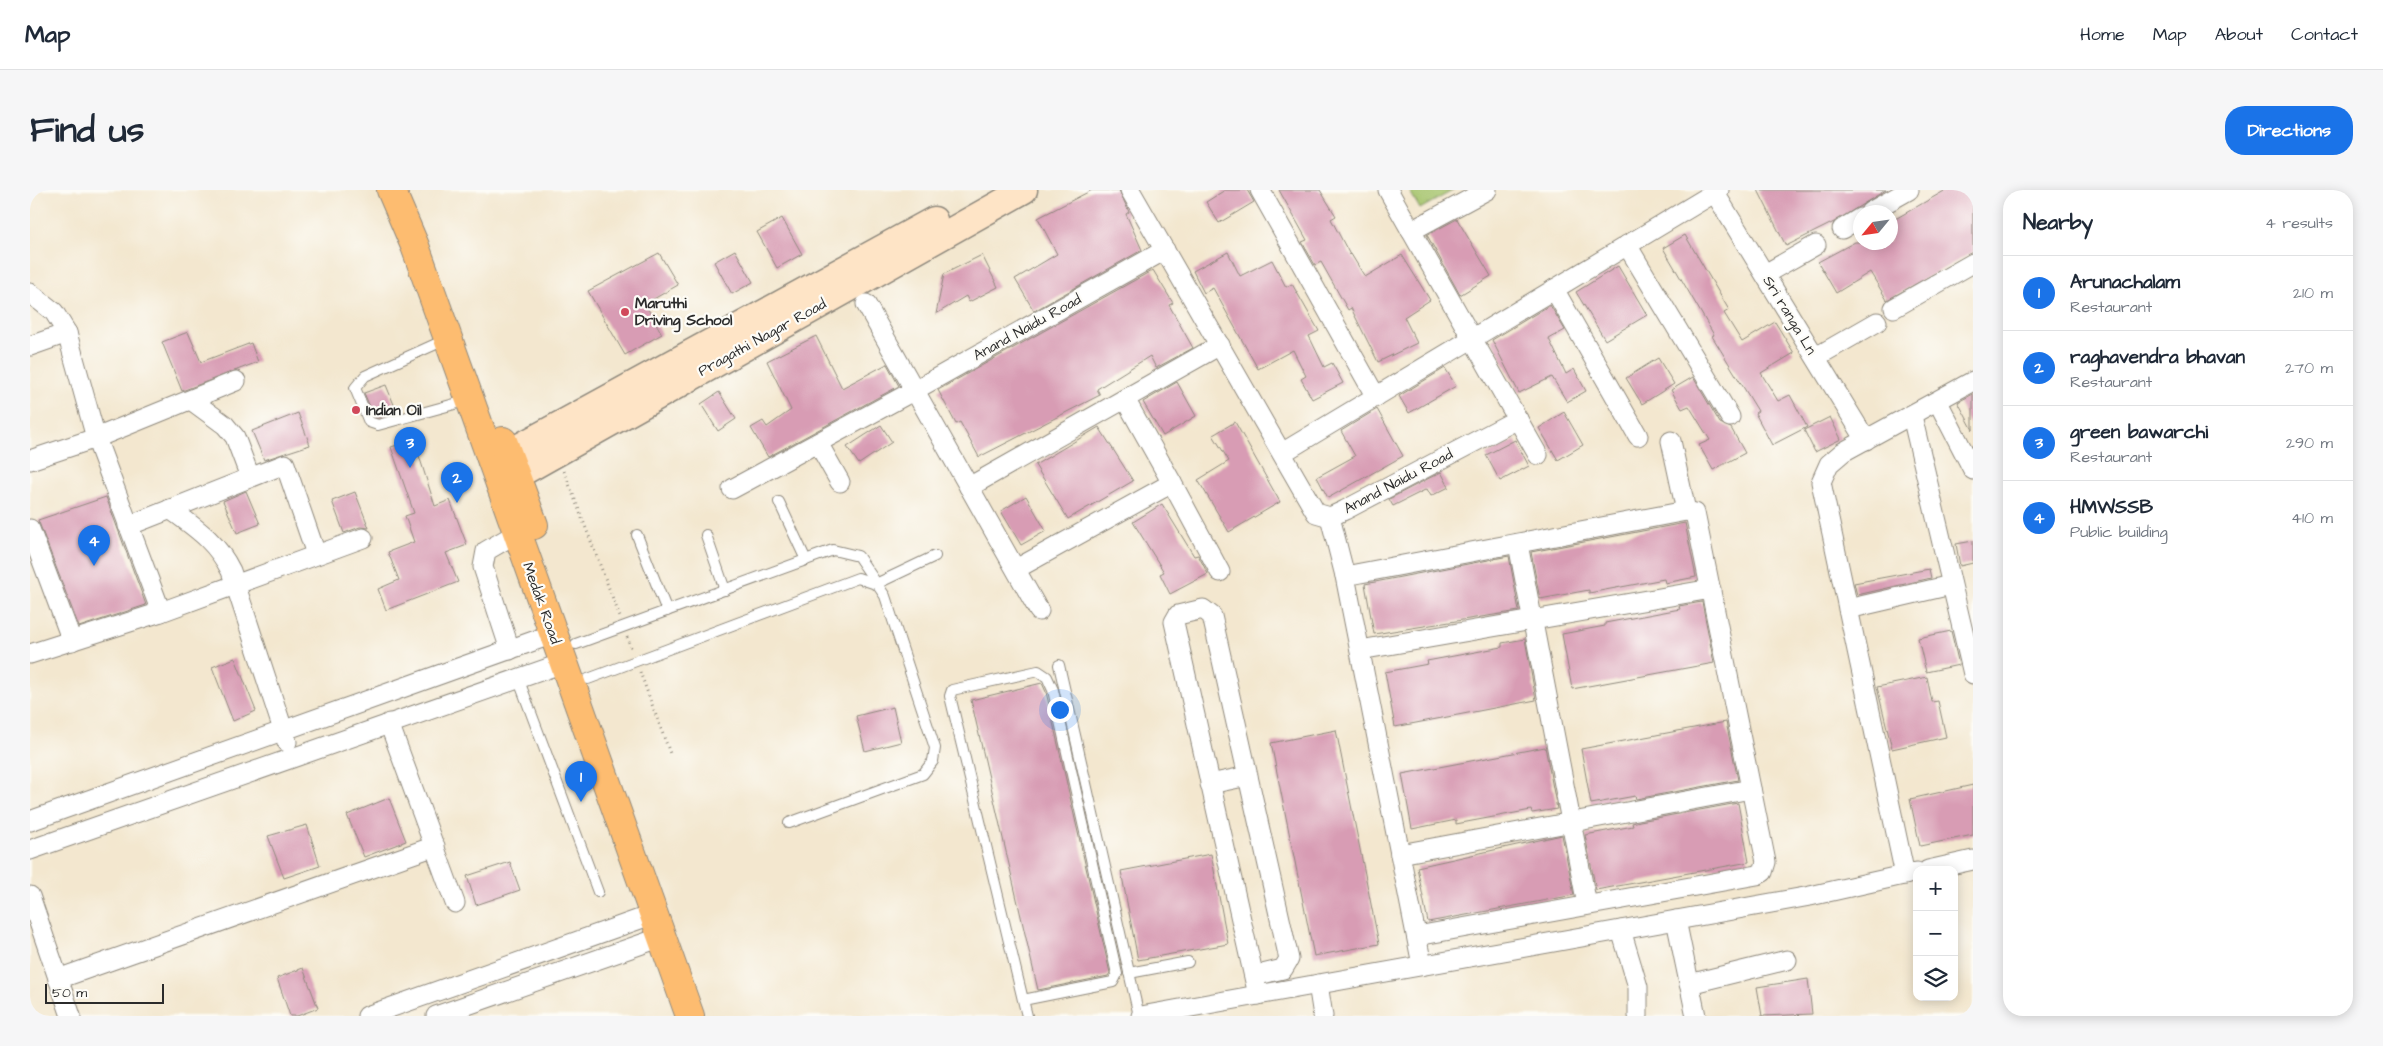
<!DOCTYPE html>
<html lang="en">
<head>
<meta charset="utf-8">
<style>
  body { margin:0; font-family:"Architects Daughter",sans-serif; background:#f6f6f7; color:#1f2937 }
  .controls { position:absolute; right:15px; bottom:15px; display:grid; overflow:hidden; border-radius:10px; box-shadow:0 2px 12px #0003 }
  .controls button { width:45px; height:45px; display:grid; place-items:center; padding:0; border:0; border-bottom:1px solid #e0e1e3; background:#fff; color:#1f2937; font:25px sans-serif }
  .compass { position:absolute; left:1823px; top:15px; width:45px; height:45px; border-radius:50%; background:#fff; box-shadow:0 2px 12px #0003; rotate:241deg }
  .scale { position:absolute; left:15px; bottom:12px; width:119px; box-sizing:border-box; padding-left:5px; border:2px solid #2b2b2b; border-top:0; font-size:14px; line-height:18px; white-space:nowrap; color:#2b2b2b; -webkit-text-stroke:4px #fdfcf7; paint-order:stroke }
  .you { position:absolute; left:1029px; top:519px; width:18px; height:18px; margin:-12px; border:4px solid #fff; border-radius:50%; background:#1a73e8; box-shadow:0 0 0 8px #1a73e833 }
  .badge { display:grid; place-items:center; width:32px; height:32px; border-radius:50%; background:#1a73e8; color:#fff; font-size:16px; font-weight:700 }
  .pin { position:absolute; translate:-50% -41px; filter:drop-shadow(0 1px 2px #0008) }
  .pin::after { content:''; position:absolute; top:26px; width:18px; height:15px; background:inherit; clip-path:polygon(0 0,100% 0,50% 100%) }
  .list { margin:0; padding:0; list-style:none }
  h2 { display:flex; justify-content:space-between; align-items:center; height:65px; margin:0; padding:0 20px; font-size:21px }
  h2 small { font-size:16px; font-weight:400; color:#747a83 }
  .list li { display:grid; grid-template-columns:32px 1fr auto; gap:15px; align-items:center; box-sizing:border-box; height:75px; padding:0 20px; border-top:1px solid #e0e1e3 }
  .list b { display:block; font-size:19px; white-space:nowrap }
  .list p { margin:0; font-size:16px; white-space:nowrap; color:#747a83 }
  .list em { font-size:16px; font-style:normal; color:#747a83 }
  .icon { flex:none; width:28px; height:28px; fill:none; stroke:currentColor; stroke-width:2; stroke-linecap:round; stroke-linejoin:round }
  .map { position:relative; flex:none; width:1943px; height:826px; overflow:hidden; border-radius:20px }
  header { display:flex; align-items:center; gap:30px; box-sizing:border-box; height:70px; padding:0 25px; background:#fff; border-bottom:1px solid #e0e1e3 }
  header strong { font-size:24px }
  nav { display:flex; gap:28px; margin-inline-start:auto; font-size:18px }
  .intro { display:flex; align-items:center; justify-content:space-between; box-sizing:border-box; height:120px; padding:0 30px }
  h1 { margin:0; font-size:35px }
  .button { padding:12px 22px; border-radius:20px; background:#1a73e8; color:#fff; font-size:18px; font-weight:700 }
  main { display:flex; gap:30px; padding:0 30px }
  aside { flex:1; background:#fff; border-radius:20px; box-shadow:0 2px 12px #0003 }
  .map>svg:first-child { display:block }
</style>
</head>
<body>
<header>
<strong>Map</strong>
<nav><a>Home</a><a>Map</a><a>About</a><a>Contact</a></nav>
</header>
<div class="intro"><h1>Find us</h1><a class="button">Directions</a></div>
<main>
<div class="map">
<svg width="1943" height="826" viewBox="0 0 1943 826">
  <rect width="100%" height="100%" fill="#fdfcf7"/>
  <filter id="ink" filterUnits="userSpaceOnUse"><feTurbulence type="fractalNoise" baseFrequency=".02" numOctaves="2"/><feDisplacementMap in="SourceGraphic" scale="10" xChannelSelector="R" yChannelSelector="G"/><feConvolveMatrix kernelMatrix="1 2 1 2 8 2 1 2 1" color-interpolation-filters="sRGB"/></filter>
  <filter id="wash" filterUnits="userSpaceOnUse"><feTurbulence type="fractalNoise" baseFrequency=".0096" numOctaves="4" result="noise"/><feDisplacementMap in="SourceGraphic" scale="20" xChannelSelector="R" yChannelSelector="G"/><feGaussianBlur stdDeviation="1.12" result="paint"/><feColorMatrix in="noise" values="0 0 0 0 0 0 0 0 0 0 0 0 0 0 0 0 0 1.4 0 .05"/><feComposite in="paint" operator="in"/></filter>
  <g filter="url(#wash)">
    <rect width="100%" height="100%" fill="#f3e7cf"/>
    <polygon fill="#a4c36a" stroke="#68774a" points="1379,0 1424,0 1390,19"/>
    <g id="blocks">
      <g fill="#d89cb4">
        <polygon points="1062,0 1089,0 1099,22 1096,24 1112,60 1004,121 985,89 1027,64 1008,28"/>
        <polygon points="1195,0 1217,0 1224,12 1189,33 1176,12"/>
        <polygon points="1249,0 1290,0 1306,26 1301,29 1320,65 1321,64 1335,87 1372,65 1400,110 1374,127 1387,153 1348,172 1321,118 1318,120 1291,72 1285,75 1272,52 1277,50"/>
        <polygon points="1728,0 1856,0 1804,32 1756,56"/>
        <polygon points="1916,0 1943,0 1943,62 1857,110 1840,82 1806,103 1788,72 1825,52 1860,52 1860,32"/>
        <polygon points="752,28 772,64 747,78 727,42"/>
        <polygon points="1427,29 1461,86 1430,105 1397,45"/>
        <polygon points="1655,45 1699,120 1694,123 1712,152 1745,132 1764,163 1731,183 1748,211 1760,205 1777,237 1742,255 1725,223 1728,221 1682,146 1684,145 1633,58"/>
        <polygon points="705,60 723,92 702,104 684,72"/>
        <polygon points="1198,62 1210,86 1242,70 1256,97 1262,94 1289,141 1279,146 1294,177 1302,173 1313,193 1282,209 1271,189 1276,186 1263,160 1228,179 1183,98 1174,103 1163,81"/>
        <polygon points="629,63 648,95 615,114 632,144 595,165 558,101"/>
        <polygon points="952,65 968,97 939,112 936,106 906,124 914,84"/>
        <polygon points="1588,76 1617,125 1575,150 1546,102"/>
        <polygon points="1123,80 1143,113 1139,115 1163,158 1126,178 1120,166 1067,199 1070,205 949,267 930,232 926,234 908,200"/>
        <polygon points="1520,115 1535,140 1519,149 1536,184 1544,179 1556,201 1537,212 1522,187 1489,203 1462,150"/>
        <polygon points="158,142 171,172 221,153 228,172 152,201 132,152"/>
        <polygon points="786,146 812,198 857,174 869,196 738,267 721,238 733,231 737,237 761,220 737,171"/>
        <polygon points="1628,168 1644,194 1612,214 1596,188"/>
        <polygon points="1415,178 1426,196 1379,223 1369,206"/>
        <polygon points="1663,187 1690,233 1701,238 1715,263 1683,280 1669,255 1680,250 1659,216 1652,219 1641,200"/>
        <polygon points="1147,192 1166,226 1133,246 1113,212"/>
        <polygon points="356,195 367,222 348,228 344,226 334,203"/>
        <polygon points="689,202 706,229 688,241 671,214"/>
        <polygon points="1943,204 1943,240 1928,212"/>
        <polygon points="1347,219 1373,266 1298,308 1287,287 1325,266 1311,241"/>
        <polygon points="1534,222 1553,255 1528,270 1509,238"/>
        <polygon points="268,223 280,255 234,270 222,241"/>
        <polygon points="1800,227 1811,249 1785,262 1774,240"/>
        <polygon points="1205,232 1250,312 1199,342 1168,290 1199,271 1183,245"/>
        <polygon points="851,235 862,252 829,274 817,257"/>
        <polygon points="1069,237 1103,291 1038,329 1005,275"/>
        <polygon points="384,250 405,316 420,310 437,355 416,363 428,392 356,420 348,399 369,390 358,362 384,352 375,326 384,323 361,257"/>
        <polygon points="1485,250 1499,276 1470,291 1456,265"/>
        <polygon points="1411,282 1419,297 1401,306 1397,299 1363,316 1359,309"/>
        <polygon points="216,301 230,334 207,343 193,311"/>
        <polygon points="325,302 339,338 330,337 314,343 302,311"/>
        <polygon points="996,306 1016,341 991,355 971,321"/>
        <polygon points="76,307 116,415 49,437 8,330"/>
        <polygon points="1132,314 1164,366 1168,365 1178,384 1140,404 1130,384 1134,382 1103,332"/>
        <polygon points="1655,333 1666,387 1635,393 1634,389 1559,403 1559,400 1510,409 1501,362"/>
        <polygon points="1943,351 1943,373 1930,376 1926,354"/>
        <polygon points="1479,366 1489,421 1344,444 1335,394"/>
        <polygon points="1899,379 1901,388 1827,405 1824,393"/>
        <polygon points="1672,412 1684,473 1542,499 1532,444 1575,436 1575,433 1650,419 1649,416"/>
        <polygon points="1921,441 1929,475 1896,482 1888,448"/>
        <polygon points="1495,449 1506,510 1365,537 1355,482 1398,474 1397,471 1472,457 1472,453"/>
        <polygon points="205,468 226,521 203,531 182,477"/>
        <polygon points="1897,487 1902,512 1908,511 1916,547 1862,559 1847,497"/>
        <polygon points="1012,493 1016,502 1080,783 1078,786 1008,800 941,510"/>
        <polygon points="863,517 871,552 835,561 826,526"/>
        <polygon points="1696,532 1708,590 1606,609 1605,606 1561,614 1551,559"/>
        <polygon points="1306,540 1349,754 1284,766 1241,553"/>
        <polygon points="1515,557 1527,619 1502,623 1501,620 1426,634 1426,630 1382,639 1372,584"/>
        <polygon points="1943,595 1943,645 1890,656 1880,609"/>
        <polygon points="359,608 376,651 334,667 317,625"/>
        <polygon points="1708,613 1719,672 1566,700 1555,645 1603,636 1602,633 1610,631"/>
        <polygon points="277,635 290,676 254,688 238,646"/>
        <polygon points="1532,645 1544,705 1398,732 1387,677"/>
        <polygon points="1181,664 1198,754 1108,770 1091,681"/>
        <polygon points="480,672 490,700 446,715 437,686"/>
        <polygon points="273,778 288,818 267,826 260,826 247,788"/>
        <polygon points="1778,789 1782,824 1732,826 1727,797"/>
      </g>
    </g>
  </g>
  <g filter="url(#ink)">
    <use href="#blocks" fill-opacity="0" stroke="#8f897d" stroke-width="1"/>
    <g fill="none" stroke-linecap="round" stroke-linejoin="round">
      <defs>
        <g id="service">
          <polyline points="417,149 335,186 325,198 339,232 348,235 439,210"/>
          <polyline points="749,312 776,370"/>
          <polyline points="607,345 637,421"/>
          <polyline points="676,345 695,400"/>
          <polyline points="546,454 803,360 828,366 855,406 905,558 903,571 893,584 759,633"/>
          <polyline points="1029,475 1109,826"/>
          <polyline points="488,488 568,702"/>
          <polyline points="558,489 828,388 846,394 905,366"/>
          <polyline points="1099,783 1158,772"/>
          <polyline points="993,810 1083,792 1087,784 1023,500 1017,487 1008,481 922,500 920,506 993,810 997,826"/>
        </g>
        <g id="minor">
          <polyline points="1100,0 1286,323 1300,327 1315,320 1488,229"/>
          <polyline points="1230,0 1346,207"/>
          <polyline points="1358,0 1508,265"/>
          <polyline points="1683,0 1836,250"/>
          <polyline points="1840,22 1879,0"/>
          <polyline points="1812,39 1830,28"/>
          <polyline points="1381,41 1457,0"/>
          <polyline points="1597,55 1700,227"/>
          <polyline points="1735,84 1786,55"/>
          <polyline points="1524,99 1608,246"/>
          <polyline points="0,103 24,122 37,143 66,248 131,422"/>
          <polyline points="836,114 1009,421"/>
          <polyline points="1864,118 1943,73"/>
          <polyline points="0,156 37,143"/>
          <polyline points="1786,167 1847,132"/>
          <polyline points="161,210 195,235 205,247 220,287"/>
          <polyline points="1908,212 1943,280"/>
          <polyline points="1882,226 1943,484"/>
          <polyline points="1641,251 1656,321"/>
          <polyline points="788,253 810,292"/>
          <polyline points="1252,263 1689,0"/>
          <polyline points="0,270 66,248 206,191"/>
          <polyline points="1142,293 1190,382"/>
          <polyline points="939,297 1190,155"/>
          <polyline points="702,299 885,200 1135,60"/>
          <path d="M140 319C167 339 186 351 201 381L257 552"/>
          <polyline points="1300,327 1315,386 1392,775"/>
          <polyline points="98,336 255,274 286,364"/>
          <polyline points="0,339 42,451"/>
          <polyline points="1488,354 1557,715"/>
          <polyline points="986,379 1142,293 1095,209"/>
          <polyline points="1315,386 1656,321 1665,323 1736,672 1733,682 1727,685 1387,746"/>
          <polyline points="1818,419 1921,395"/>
          <polyline points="480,460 453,377 456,361 487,343"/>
          <polyline points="1330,460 1681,399"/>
          <polyline points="0,464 131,422 333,348"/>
          <polyline points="359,533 425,713"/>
          <polyline points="1180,594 1218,586"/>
          <polyline points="0,631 523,444"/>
          <polyline points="0,660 533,473"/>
          <polyline points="1370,664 1721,599"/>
          <polyline points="1898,680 1943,670"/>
          <polyline points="1875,685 1791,292 1799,274 1813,262 1943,191"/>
          <polyline points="0,706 41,826"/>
          <polyline points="1646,730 1666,826"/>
          <polyline points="1591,740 1608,797 1608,826"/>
          <polyline points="1224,786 1253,779 1259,769 1182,426 1173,419 1148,425 1144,432 1228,805"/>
          <polyline points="28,789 405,656"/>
          <polyline points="1288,794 1293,826"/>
          <polyline points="1659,794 1757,770"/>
          <polyline points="337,826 624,724"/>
          <polyline points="406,826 632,747"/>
          <polyline points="1111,826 1780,706 1887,682"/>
        </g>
        <g id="secondary">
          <polyline points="461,270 478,263 904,30"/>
          <polyline points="470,295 994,0"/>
        </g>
        <g id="primary">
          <polyline points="361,0 385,56 660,826"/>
          <polyline points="473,251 504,335"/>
        </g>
      </defs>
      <use href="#service" stroke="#8f897d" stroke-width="12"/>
      <use href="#minor" stroke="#8f897d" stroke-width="21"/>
      <use href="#secondary" stroke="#8f897d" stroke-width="29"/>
      <use href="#primary" stroke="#8f897d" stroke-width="30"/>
      <g stroke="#8f897d" stroke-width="3" stroke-dasharray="1 4" stroke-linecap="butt">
        <polyline points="534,281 590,427"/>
        <polyline points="597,447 602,460"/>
        <polyline points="610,482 641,566"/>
      </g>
      <use href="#service" stroke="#fff" stroke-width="10"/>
      <use href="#minor" stroke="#fff" stroke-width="19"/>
      <use href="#secondary" stroke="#fee4c6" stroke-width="26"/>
      <use href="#primary" stroke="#fdbc70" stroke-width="28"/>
    </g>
  </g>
  <g fill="#d1495b" stroke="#fdfcf7" stroke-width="2">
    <circle cx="595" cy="122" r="5"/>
    <circle cx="326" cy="220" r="5"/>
  </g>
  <g text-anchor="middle" stroke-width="4.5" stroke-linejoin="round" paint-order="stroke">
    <g font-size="15" font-weight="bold" fill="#2b2b2b" stroke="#fdfcf7" text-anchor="start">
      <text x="605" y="118">Maruthi<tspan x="605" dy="17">Driving School</tspan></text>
      <text x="336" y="225">Indian Oil</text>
    </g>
    <g font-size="15" fill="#2b2b2b" stroke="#fdfcf7">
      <text transform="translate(1760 125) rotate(59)" y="5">Sri ranga Ln</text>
      <text transform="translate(997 137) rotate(-29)" y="5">Anand Naidu Road</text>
      <text transform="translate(732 147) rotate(-29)" y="5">Pragathi Nagar Road</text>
      <text transform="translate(1368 291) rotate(-28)" y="5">Anand Naidu Road</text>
      <text transform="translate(512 413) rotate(70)" y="5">Medak Road</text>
    </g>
  </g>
</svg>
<div class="controls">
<button>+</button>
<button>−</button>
<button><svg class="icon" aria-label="layers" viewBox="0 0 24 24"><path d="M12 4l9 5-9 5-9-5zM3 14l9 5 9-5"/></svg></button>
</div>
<svg class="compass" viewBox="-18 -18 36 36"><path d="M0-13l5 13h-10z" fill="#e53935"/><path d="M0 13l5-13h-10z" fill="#747a83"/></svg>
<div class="scale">50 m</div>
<div class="you"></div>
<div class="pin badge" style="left:551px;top:612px">1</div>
<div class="pin badge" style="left:427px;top:313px">2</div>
<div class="pin badge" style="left:380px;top:278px">3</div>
<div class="pin badge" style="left:64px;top:376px">4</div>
</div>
<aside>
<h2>Nearby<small>4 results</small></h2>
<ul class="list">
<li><span class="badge">1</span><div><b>Arunachalam</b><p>Restaurant</p></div><em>210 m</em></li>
<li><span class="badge">2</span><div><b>raghavendra bhavan</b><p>Restaurant</p></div><em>270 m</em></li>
<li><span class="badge">3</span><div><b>green bawarchi</b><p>Restaurant</p></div><em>290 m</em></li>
<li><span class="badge">4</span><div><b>HMWSSB</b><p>Public building</p></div><em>410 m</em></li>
</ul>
</aside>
</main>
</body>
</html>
